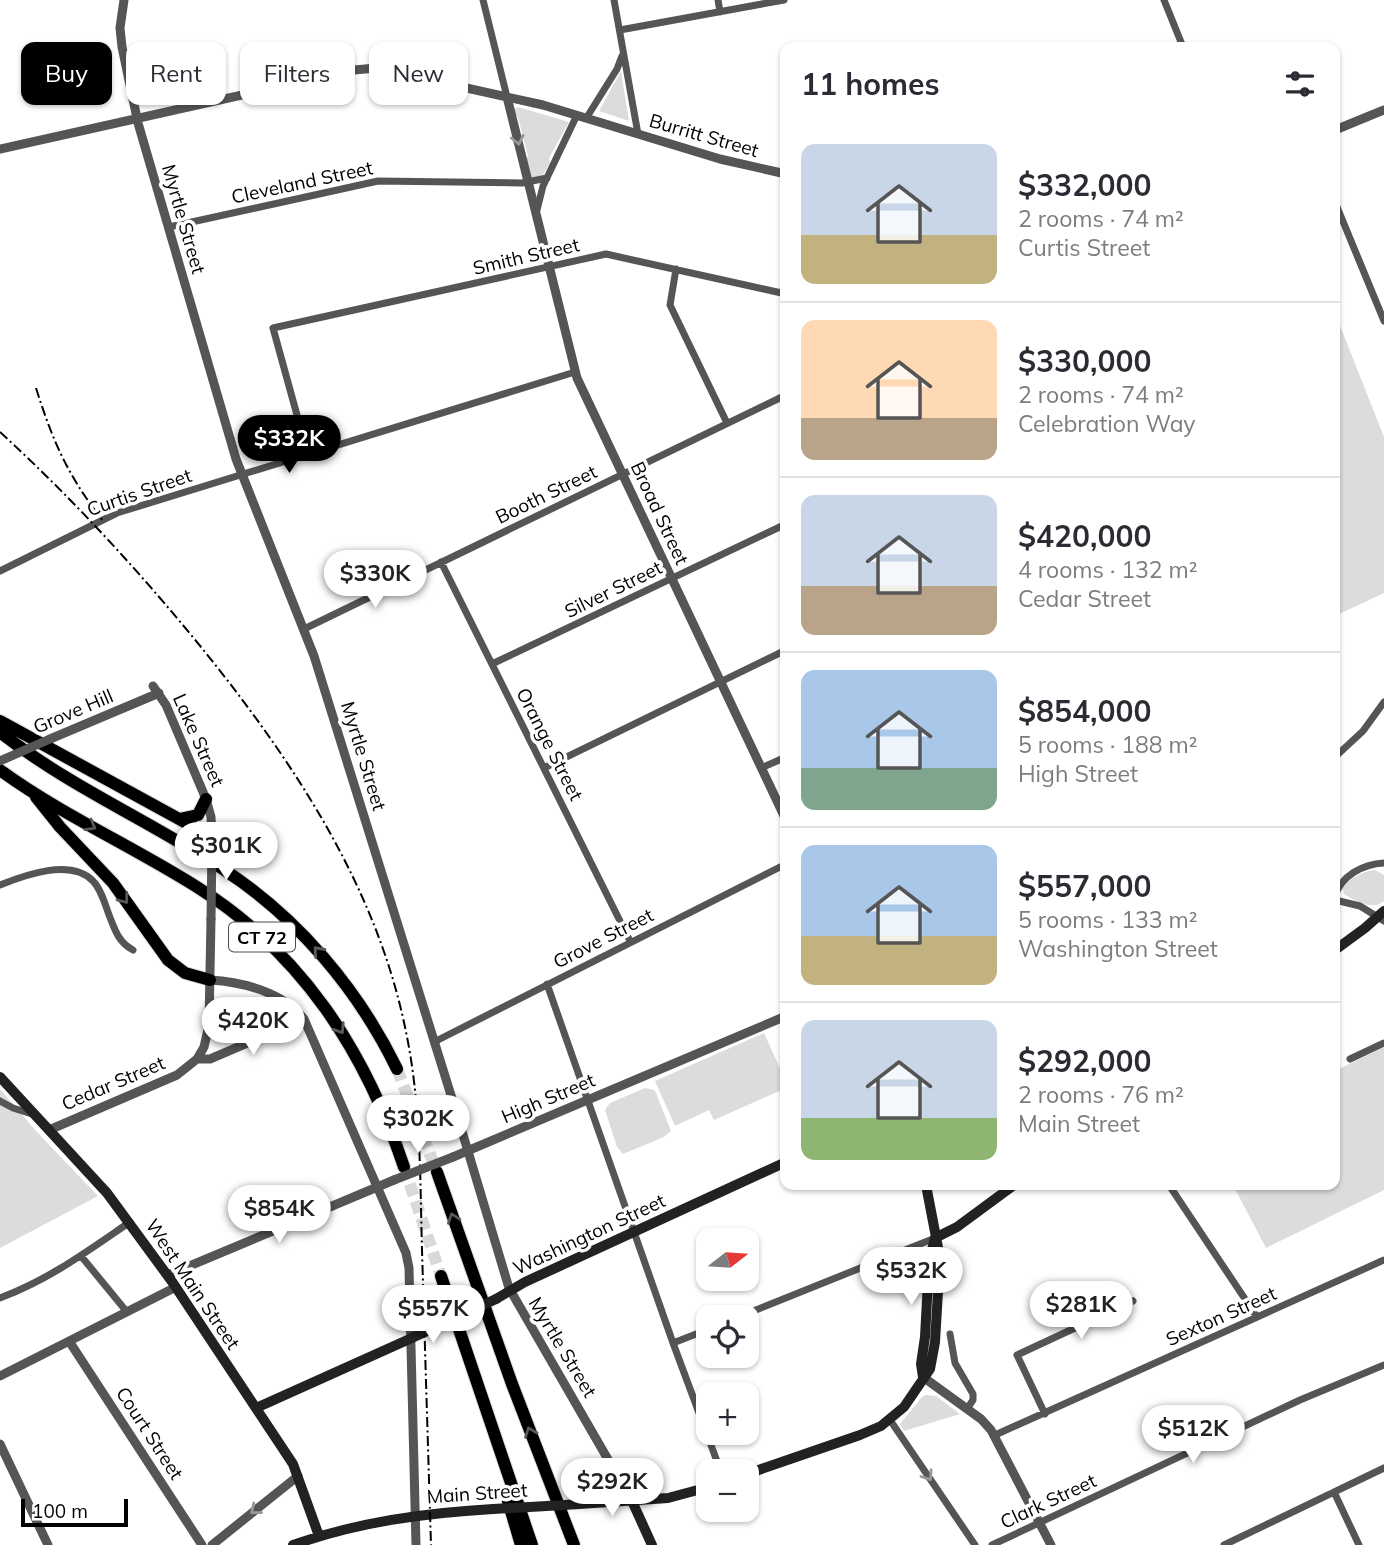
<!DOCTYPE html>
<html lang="en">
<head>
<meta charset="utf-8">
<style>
	:root { --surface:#fff; --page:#f2f2f3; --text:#2b2b33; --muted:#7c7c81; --line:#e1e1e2; --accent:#000 }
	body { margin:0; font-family:Mulish,sans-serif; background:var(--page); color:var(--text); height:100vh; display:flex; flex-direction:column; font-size:26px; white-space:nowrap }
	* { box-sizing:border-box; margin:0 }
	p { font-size:23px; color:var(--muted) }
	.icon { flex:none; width:38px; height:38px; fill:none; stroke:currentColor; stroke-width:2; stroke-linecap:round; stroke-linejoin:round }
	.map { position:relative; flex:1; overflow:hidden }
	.drawer { position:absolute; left:780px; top:42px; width:560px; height:1148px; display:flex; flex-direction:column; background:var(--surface); border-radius:14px; box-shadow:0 2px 5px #0004 }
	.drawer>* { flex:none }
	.top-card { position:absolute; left:21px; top:42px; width:654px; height:63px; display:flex; gap:14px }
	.needle { width:46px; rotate:73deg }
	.controls { position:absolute; left:696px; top:1228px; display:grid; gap:14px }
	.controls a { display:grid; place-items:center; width:63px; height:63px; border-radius:14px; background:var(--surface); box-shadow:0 2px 5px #0004; font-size:35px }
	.scale { position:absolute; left:21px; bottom:18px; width:107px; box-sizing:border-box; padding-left:7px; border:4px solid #000; border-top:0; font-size:19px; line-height:24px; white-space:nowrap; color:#000; -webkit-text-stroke:5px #fff; paint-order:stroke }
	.price { position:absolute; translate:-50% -60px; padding:0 16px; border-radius:24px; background:#fff; color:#222; font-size:23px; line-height:46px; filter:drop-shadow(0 2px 4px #0008) }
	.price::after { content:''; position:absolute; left:50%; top:42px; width:21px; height:16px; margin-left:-10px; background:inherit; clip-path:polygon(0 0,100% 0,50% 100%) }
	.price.active { background:var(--accent); color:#fff }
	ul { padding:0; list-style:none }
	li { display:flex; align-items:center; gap:21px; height:175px; padding:0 21px }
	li+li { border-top:2px solid var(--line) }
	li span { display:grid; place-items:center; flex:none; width:196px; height:140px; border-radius:14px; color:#555 }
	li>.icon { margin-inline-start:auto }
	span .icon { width:84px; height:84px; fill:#fffc; stroke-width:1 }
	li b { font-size:30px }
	h2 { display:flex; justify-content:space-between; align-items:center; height:84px; padding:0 21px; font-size:30px }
	.tag { padding:0 24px; border-radius:14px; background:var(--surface); box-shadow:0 2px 5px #0004; font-size:24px; line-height:63px }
	.tag.active { background:var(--accent); color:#fff }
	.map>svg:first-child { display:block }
	.green { fill:#dcdcdc }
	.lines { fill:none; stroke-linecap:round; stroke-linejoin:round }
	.motorway-tunnel { stroke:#d9d9d9; stroke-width:12; stroke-dasharray:12 6; stroke-linecap:butt }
	.motorway-casing { stroke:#dbdbdb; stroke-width:14 }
	.minor { stroke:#555; stroke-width:7 }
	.tertiary { stroke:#555; stroke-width:9 }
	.secondary { stroke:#222; stroke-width:10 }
	.motorway { stroke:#000; stroke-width:12 }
	.rail { stroke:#000; stroke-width:2; stroke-dasharray:10 3.5 2 3.5; stroke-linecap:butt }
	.tertiary-bridge { stroke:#555; stroke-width:9 }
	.secondary-bridge { stroke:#222; stroke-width:10 }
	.oneway { stroke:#999 }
	.oneway2 { stroke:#595959 }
	.labels { text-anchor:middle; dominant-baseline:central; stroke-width:7; stroke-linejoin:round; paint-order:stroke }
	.shield { fill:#fff; stroke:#4c4c4c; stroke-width:2 }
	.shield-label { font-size:18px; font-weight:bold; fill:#000 }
	.street-label { font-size:19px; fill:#000; stroke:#fff }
</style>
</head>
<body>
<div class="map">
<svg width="1384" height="1545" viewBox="0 0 1384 1545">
	<rect width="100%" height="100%" fill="#fff"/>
	<!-- green -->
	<path class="green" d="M 621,71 L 629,121 L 599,111 Z
		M 518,107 L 569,122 L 549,158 L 550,162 L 543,175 L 533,178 L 530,177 L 525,160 L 528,156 L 518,117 L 514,114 L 514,109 Z
		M 1335,313 L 1384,437 L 1384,593 L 1335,616 Z
		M 1375,870 L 1384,875 L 1384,901 C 1373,911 1355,901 1344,894 L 1343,889 C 1347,879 1364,871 1375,870 Z
		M 764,1033 L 786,1082 L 786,1088 L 714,1120 L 709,1110 L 675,1126 L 655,1081 Z
		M 1384,1047 L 1384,1190 L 1266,1248 L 1233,1185 L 1335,1185 L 1335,1071 Z
		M 645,1088 L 654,1090 L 656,1093 L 671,1131 L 664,1137 L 623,1154 L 617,1147 L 605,1110 L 610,1103 Z
		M 0,1089 L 36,1131 L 98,1196 L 0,1248 Z
		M 926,1395 L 936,1396 L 960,1414 L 904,1431 L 900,1424 L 922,1397 Z"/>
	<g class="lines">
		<!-- motorway-tunnel -->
		<path class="motorway-tunnel" d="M 397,1069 L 437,1172
			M 404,1167 L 441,1276"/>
		<!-- motorway casing -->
		<g class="motorway-casing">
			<path id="motorway" d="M 0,721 L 212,837
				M 0,732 C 68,786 150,821 223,869 C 298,918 358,989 397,1069
				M 0,770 C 62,815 132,846 197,887 C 302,953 365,1051 404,1167
				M 36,797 L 60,827 L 113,883 L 168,960 L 185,973 L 210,980
				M 179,819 L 198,815 L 206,799
				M 437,1172 L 512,1384 L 574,1545
				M 441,1276 L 532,1545
				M 508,1501 L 521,1545"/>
		</g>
		<!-- minor -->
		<path class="minor" d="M 483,0 L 507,97
			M 614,0 L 638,134
			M 718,0 L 720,12
			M 1164,0 L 1183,47
			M 620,30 L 784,0
			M 587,117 L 617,69 L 622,56
			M 1335,202 L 1384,321
			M 537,210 L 543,186 L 577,115
			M 169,227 L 378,181 L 522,183 L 547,178
			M 676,269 L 670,305 L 727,423
			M 308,455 L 273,328 L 606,254 L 786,294
			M 441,562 L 630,941
			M 0,571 L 117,513 L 575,372
			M 304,629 L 786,395
			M 492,664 L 786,524
			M 1335,757 L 1363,731 L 1384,702
			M 544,768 L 786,650
			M 761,768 L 786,757
			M 0,885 C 25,875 71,858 93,881 C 102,890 106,908 111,920 C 116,933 120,943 133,950
			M 1335,897 C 1340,876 1363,864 1384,863
			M 1335,900 L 1360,906 L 1384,921
			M 547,984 L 673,1343 L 721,1472
			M 434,1042 L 786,864
			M 1350,1059 L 1384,1043
			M 0,1101 L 13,1108 L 35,1115
			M 1169,1185 L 1257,1317
			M 81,1256 L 127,1312
			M 0,1298 C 50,1279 86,1252 130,1222
			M 736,1318 L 935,1238
			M 950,1334 L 955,1363 L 973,1394 L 973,1400 L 967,1409
			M 673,1343 L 709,1329
			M 1045,1414 L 1017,1355 L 1133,1301
			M 890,1420 L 975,1545
			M 995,1435 L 1384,1260
			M 1334,1492 L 1359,1545
			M 992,1545 L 1300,1400 L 1384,1365
			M 1224,1545 L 1384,1468"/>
		<!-- tertiary -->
		<path class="tertiary" d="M 124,0 L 120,28 L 122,47 L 138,123 L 236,459 L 314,656 L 455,1108 L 509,1288 L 632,1501
			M 507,97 L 577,378 L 786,820
			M 1335,130 L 1384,110
			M 0,149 L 354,70 L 376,68 L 543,105 L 720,159 L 786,174
			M 153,686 L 166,705 L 206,799 L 211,817 L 212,839
			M 50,739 L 159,693
			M 210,980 C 243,982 283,992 304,1019 L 406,1253 L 409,1268 L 416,1545
			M 197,1059 L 210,1059 L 304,1019
			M 49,1130 L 177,1075 L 197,1059 L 204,1047 L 209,1025 L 211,919
			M 453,1157 L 786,1016
			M 168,1275 L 394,1180
			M 69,1341 L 202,1545
			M 0,1376 L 176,1287
			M 923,1377 L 981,1419 L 991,1430 L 1051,1545
			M 0,1444 L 48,1545
			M 212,1545 L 298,1476"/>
		<!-- secondary -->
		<path class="secondary" d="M 1335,950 L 1365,928 L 1384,911
			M 0,1077 L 107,1193 L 173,1283 L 293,1464 L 319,1536
			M 935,1238 L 957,1227 L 1014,1185
			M 496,1299 L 525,1282 L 786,1162
			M 923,1377 L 921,1364 L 925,1337 L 929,1262 L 935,1238
			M 256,1408 L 443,1324
			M 747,1474 L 860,1435 L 881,1426 L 904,1407 L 930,1369 L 935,1342 L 940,1258 L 926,1185
			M 632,1501 L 652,1545
			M 564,1505 L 668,1498 L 709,1487
			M 293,1545 C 358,1522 424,1513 493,1509"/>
		<!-- motorway -->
		<use href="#motorway" class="motorway"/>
		<!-- rail -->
		<path class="rail" d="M 36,388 C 53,442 68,476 103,521
			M 0,432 C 72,498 139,571 201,647 C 294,762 379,890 407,1037 C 421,1107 420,1179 422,1250 C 425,1348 428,1447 431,1545"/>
		<!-- tertiary-bridge -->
		<path class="tertiary-bridge" d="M 0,761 L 50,739
			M 211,919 L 212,844
			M 394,1180 L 453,1157"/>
		<!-- secondary-bridge -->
		<path class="secondary-bridge" d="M 443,1324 L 496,1299
			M 493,1509 L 564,1505"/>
	</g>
	<!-- one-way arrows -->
	<defs><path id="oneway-chevron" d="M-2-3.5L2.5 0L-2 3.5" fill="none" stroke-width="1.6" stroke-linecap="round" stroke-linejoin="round" transform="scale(1.75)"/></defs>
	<g class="oneway">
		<use href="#oneway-chevron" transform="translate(518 140) rotate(77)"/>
		<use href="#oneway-chevron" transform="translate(928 1476) rotate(56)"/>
		<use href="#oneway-chevron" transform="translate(255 1510) rotate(141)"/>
	</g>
	<g class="oneway2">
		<use href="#oneway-chevron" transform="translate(91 826) rotate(30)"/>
		<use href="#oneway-chevron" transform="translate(124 899) rotate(53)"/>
		<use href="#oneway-chevron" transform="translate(318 951) rotate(-132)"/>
		<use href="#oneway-chevron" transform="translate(340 1029) rotate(57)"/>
		<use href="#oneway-chevron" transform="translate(453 1218) rotate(-109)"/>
		<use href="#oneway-chevron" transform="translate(530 1432) rotate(-111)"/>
	</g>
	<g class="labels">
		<!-- shield labels -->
		<rect class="shield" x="229" y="922.5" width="66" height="29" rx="5"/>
		<g class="shield-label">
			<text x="262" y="937">CT 72</text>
		</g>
		<!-- street labels -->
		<g class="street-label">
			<text transform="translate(704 135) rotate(16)">Burritt Street</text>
			<text transform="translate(302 182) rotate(-12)">Cleveland Street</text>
			<text transform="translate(184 219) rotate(74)">Myrtle Street</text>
			<text transform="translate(526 256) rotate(-13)">Smith Street</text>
			<text transform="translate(139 492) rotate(-19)">Curtis Street</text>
			<text transform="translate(546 494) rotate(-26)">Booth Street</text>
			<text transform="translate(660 513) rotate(65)">Broad Street</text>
			<text transform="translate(613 589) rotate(-26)">Silver Street</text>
			<text transform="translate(73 711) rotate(-23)">Grove Hill</text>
			<text transform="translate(199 740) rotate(66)">Lake Street</text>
			<text transform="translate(550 744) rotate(63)">Orange Street</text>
			<text transform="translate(364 756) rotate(73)">Myrtle Street</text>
			<text transform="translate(603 938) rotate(-27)">Grove Street</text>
			<text transform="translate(113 1083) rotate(-23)">Cedar Street</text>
			<text transform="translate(548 1098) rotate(-23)">High Street</text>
			<text transform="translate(589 1234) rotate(-25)">Washington Street</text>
			<text transform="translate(193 1284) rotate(56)">West Main Street</text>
			<text transform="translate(1221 1316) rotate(-24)">Sexton Street</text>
			<text transform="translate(563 1347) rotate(59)">Myrtle Street</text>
			<text transform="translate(150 1433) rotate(57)">Court Street</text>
			<text transform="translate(477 1493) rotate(-4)">Main Street</text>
			<text transform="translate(1048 1501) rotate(-25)">Clark Street</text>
		</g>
	</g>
</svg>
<div class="controls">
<a><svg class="needle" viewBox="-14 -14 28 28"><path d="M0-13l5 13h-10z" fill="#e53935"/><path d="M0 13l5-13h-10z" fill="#7c7c81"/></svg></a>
<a><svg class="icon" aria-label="locate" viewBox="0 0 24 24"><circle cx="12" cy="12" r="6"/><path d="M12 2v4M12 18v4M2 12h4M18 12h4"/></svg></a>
<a>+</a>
<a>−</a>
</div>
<div class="scale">100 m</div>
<b class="price active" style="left:289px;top:475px">$332K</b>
<b class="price" style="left:375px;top:610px">$330K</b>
<b class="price" style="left:226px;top:882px">$301K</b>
<b class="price" style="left:253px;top:1057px">$420K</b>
<b class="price" style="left:418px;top:1155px">$302K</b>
<b class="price" style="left:279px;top:1245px">$854K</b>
<b class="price" style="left:911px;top:1307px">$532K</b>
<b class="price" style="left:1081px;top:1341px">$281K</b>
<b class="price" style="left:433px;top:1345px">$557K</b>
<b class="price" style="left:1193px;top:1465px">$512K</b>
<b class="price" style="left:612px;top:1518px">$292K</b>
<div class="top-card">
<a class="tag active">Buy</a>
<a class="tag">Rent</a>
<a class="tag">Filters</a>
<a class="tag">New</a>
</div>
<section class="drawer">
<h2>11 homes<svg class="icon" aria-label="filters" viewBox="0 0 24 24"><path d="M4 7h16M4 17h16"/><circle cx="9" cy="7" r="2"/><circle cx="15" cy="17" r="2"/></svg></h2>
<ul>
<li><span style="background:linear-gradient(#c9d6e8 65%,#c2b280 0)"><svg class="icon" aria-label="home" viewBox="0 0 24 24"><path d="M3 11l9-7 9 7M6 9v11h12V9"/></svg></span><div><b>$332,000</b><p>2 rooms · 74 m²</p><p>Curtis Street</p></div></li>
<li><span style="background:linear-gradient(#ffd9b3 70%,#b9a48a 0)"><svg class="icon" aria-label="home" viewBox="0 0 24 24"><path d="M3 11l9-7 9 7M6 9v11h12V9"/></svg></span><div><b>$330,000</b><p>2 rooms · 74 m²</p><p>Celebration Way</p></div></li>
<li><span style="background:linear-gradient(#c9d6e8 65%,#b9a48a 0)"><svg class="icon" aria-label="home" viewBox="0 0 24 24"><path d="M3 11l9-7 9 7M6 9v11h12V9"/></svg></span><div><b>$420,000</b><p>4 rooms · 132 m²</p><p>Cedar Street</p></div></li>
<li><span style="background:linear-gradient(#a9c7e8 70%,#7fa58c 0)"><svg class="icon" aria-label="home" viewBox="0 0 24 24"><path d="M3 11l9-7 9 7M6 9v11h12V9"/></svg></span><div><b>$854,000</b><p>5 rooms · 188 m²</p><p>High Street</p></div></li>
<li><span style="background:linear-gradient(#a9c7e8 65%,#c2b280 0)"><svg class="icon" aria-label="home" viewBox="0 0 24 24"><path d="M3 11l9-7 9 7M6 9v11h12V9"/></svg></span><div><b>$557,000</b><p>5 rooms · 133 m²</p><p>Washington Street</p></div></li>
<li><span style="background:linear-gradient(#c9d6e8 70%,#8fb573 0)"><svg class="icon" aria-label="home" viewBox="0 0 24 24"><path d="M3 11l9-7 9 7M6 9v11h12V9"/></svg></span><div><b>$292,000</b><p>2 rooms · 76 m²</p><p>Main Street</p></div></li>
</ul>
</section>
</div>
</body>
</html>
